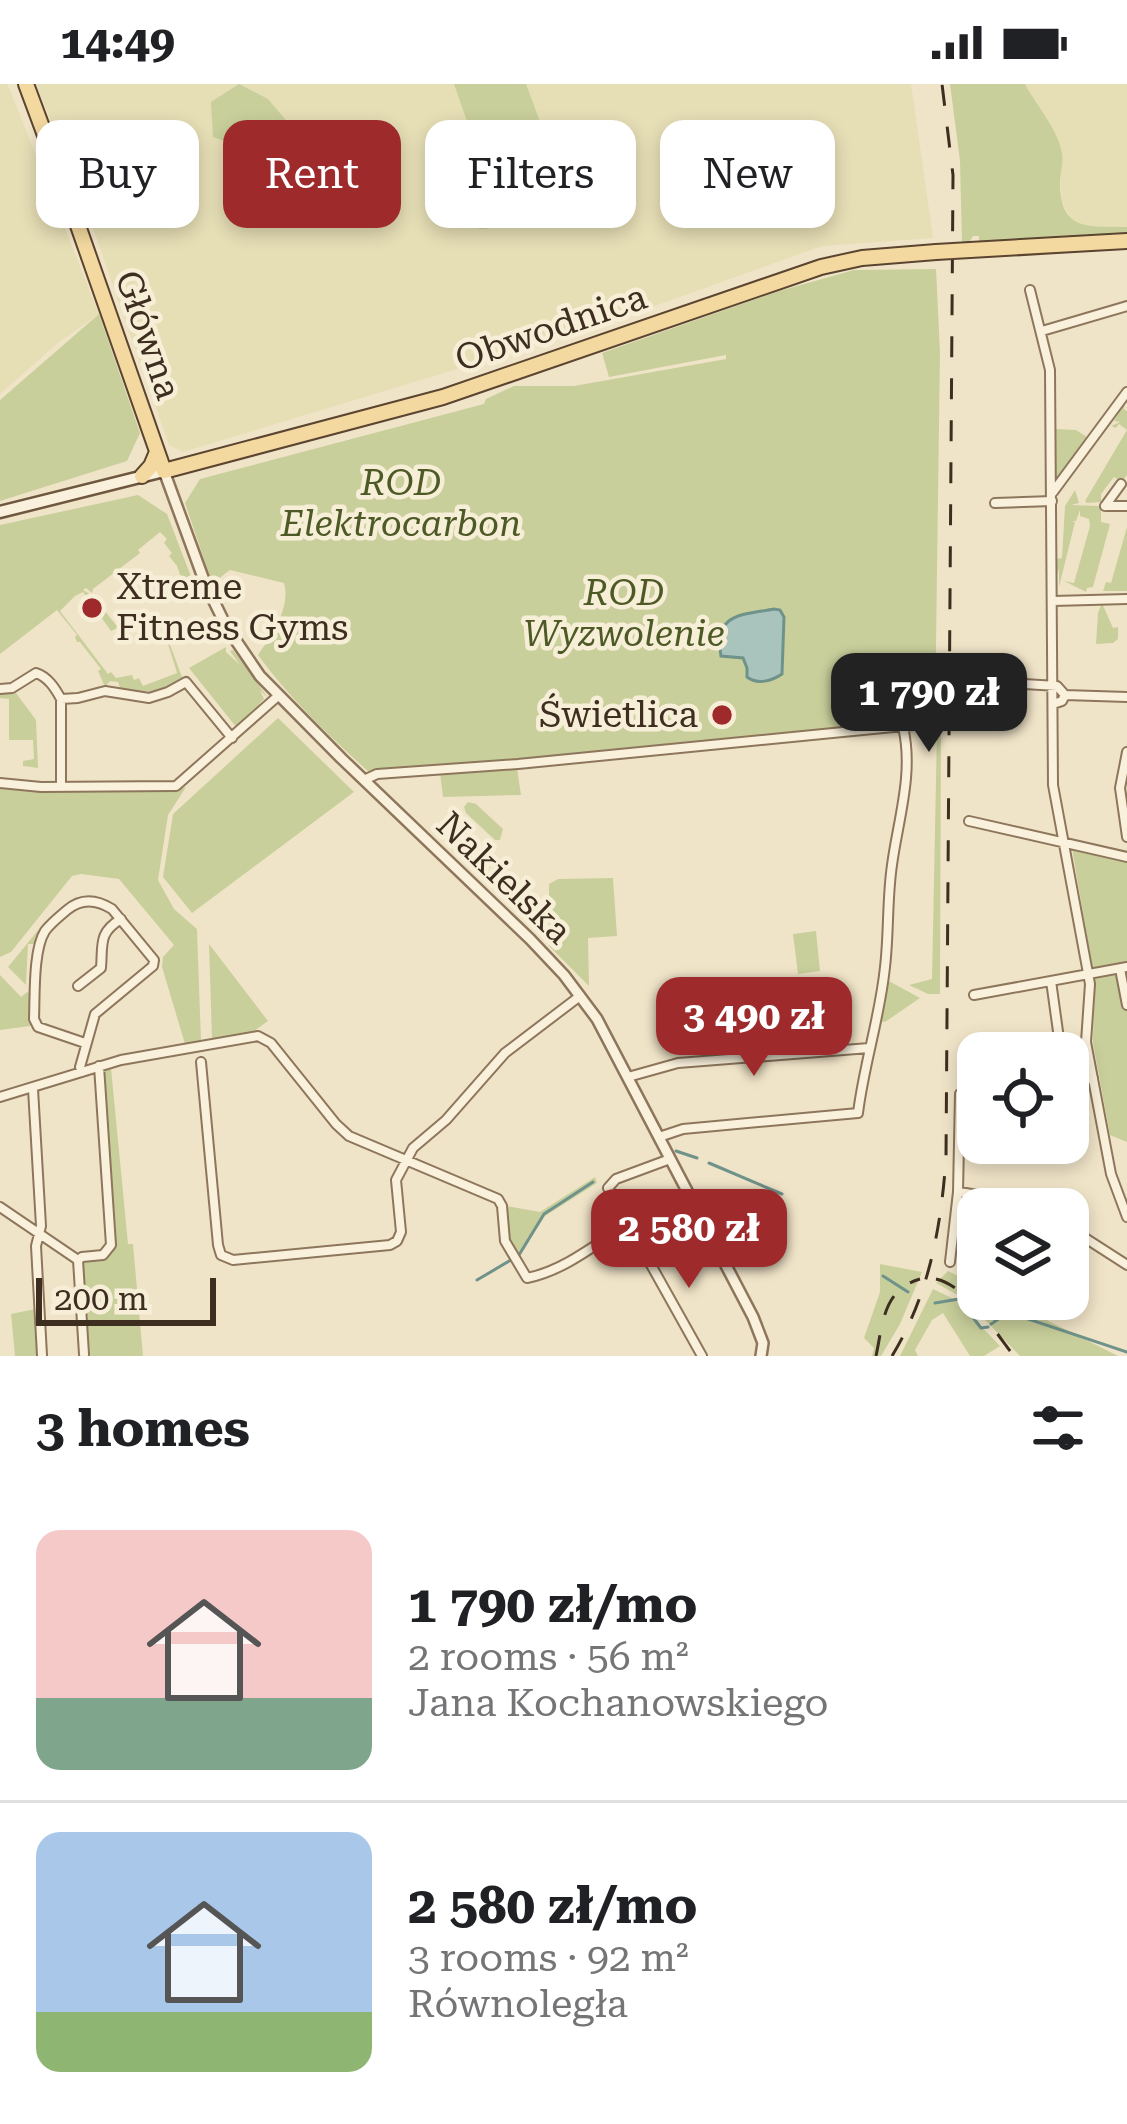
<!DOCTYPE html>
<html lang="en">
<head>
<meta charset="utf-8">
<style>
	:root { --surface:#fff; --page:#f6f6f6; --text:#202124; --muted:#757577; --line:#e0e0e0; --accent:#9e2a2b }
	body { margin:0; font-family:"Roboto Serif",serif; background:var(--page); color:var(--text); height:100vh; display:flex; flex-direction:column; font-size:45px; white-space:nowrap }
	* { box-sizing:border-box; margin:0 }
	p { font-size:39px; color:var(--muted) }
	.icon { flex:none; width:66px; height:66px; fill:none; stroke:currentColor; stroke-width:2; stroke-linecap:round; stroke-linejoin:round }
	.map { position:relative; height:1272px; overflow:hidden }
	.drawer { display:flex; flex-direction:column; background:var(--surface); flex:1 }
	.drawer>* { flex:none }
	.guide { position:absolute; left:36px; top:36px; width:1056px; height:108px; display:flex; gap:24px }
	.controls { position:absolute; left:957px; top:948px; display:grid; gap:24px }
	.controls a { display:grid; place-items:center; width:132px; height:132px; border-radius:24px; background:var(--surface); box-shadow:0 6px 18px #0003; font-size:60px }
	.scale { position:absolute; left:36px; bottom:30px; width:180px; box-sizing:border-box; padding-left:12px; border:6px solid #3d2e20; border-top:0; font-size:33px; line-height:42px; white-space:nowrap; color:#3d2e20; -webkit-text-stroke:9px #f7eed8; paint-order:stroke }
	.price { position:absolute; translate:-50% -102px; padding:0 27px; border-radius:24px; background:var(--accent); color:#fff; font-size:39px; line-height:78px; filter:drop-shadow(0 3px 6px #0008) }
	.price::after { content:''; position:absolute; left:50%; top:72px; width:36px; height:27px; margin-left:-18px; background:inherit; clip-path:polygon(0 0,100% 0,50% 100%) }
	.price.current { background:#222; color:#fff }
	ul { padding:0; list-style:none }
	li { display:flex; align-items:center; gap:36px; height:300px; padding:0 36px }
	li+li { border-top:3px solid var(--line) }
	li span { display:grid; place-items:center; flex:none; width:336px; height:240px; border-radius:24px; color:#555 }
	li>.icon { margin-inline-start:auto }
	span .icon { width:144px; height:144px; fill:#fffc; stroke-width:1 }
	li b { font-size:51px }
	h2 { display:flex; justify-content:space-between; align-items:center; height:144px; padding:0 36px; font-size:51px }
	.pill { padding:0 42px; border-radius:24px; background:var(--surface); box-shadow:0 6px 18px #0003; font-size:42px; line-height:108px }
	.pill.current { background:var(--accent); color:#fff }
	.status { display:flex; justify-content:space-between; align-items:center; height:84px; padding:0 60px; background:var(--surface); direction:ltr }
	.status svg { height:33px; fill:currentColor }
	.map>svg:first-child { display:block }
	.farmland { fill:#e6deb5 }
	.green { fill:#c9cf9b }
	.water { fill:#a9c4bc; stroke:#6f938a; stroke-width:3 }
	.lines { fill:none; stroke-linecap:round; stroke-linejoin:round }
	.stream { stroke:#6f938a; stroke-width:3 }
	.minor-casing { stroke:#8d765c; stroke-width:12 }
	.tertiary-casing { stroke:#8d765c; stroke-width:14 }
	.secondary-casing { stroke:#6f573f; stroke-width:15 }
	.primary-casing { stroke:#5b4430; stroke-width:18 }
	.minor { stroke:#faf1dc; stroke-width:8 }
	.tertiary { stroke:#faf1dc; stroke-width:9 }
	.secondary { stroke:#faf1dc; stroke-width:10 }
	.primary { stroke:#f3d9a0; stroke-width:14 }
	.rail { stroke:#3d2e20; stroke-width:3; stroke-dasharray:21 21; stroke-linecap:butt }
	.primary-bridge-casing { stroke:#5b4430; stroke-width:18; stroke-linecap:butt }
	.primary-bridge { stroke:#f3d9a0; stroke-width:14 }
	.poi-dot { fill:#9e2a2b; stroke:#f7eed8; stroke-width:4.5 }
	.labels { text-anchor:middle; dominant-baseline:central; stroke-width:9; stroke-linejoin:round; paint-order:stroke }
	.street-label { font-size:36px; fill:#3d2e20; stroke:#f7eed8 }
	.park-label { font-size:36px; font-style:italic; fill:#4d5a26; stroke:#f7eed8 }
	.poi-label { font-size:36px; fill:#3d2e20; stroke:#f7eed8; text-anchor:start }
</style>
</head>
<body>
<div class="status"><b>14:49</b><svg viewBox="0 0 49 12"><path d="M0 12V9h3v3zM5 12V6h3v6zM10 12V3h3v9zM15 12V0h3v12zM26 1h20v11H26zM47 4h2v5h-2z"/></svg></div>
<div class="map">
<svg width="1127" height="1272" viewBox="0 0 1127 1272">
	<rect width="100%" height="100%" fill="#f0e4c8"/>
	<!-- farmland -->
	<path class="farmland" d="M 0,0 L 7,0 L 10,6 L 99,230 L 58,259 L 0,310 Z
		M 36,0 L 911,0 L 933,154 L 822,162 L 599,242 L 183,368 L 169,361 L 87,127 Z
		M 1025,0 L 1127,0 L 1127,143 L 1082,142 L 1070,134 L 1062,118 L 1060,90 L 1063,73 L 1059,59 Z"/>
	<!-- green -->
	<path class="green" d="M 239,0 L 268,15 L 295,47 L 253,67 L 213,53 L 211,18 Z
		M 454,0 L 526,0 L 552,70 L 558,103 L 553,110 L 497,122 L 500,137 C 491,145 484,147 473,143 L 471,126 L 477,120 L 492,119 L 493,112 Z
		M 950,0 L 1025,0 C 1036,21 1058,45 1062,69 C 1064,78 1060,88 1060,98 C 1060,148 1088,142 1127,143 L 1127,154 L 979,159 L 979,152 L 973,152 L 969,159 L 962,159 L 960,77 Z
		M 936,185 L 940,268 L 935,636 L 370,689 C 329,652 291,616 258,571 C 272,551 291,523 284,499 L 230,486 L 213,499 L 210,493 L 185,419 L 200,395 L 484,320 L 486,315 L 514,302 L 574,302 L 726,275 L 726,271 L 609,293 L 602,269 L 779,207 L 854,186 Z
		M 99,230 L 140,349 L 127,377 L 0,417 L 0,316 Z
		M 1125,319 L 1124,325 L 1127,327 L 1127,391 L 1122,398 L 1114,393 L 1101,410 L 1101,418 L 1087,419 L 1085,417 L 1127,346 L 1119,340 L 1116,344 L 1111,342 L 1120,338 L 1114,337 Z
		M 1055,345 L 1076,346 L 1087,353 L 1056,399 Z
		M 1075,406 L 1079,419 L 1071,421 L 1101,422 L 1101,438 L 1110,440 L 1093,503 L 1087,504 L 1086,508 L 1064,497 L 1074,499 L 1090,442 L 1089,435 L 1080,432 L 1080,426 L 1076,437 L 1072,437 L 1075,438 L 1059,503 L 1059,484 L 1056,495 L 1056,475 L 1062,474 L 1065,422 Z
		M 138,411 L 167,430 L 192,495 L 185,500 L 186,504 L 168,514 L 165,506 L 169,508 L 182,496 L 177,482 L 169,472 L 172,469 L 164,459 L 167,455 L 160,448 L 138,466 L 140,469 L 93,505 L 92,509 L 86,504 L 83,506 L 93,512 L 116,541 L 156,527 L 151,534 L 140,539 L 138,535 L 111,547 L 83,508 L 75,512 L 60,527 L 108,590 L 111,588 L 116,594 L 132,591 L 134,596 L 139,594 L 143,602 L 177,589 L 160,534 L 182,593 C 157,610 148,609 120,604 L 118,598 L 110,597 L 105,603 L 98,587 L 101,585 L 80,558 L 77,558 L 75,553 L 77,551 L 57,526 L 0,570 L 0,441 Z
		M 1127,443 L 1127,507 L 1103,507 L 1106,498 L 1111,499 Z
		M 1102,519 L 1113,544 L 1118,543 L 1118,555 L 1113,559 L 1096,560 L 1098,529 Z
		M 226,563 L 226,568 L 240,581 L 230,567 L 233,566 L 266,611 L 267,613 L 260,606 L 264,615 L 259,620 L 261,622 L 237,644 L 189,584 Z
		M 0,609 L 16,609 L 36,636 L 38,684 L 23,682 L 23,677 L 34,675 L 33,656 L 9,656 L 9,615 L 0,614 Z
		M 278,634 L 354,708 L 192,829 L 163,793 L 173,730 Z
		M 937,646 L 941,646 L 940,910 L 928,910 L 909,901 L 932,895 Z
		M 517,684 L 521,711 L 443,713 L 440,689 Z
		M 186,703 L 168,731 L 158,796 L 174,825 L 197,845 L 201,957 L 185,960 L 162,883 L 163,873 L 174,861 L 119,795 L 81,790 L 72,792 L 11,868 L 0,873 L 0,704 L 51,708 L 174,708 Z
		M 468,718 L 476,720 L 503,745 L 500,756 L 495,756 L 466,729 L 464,723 Z
		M 1072,764 L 1127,778 L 1127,1058 L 1110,1051 L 1093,959 L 1094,894 Z
		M 613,794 L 617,852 L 588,854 L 589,902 L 549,862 L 549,800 L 558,795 Z
		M 39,845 L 35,860 L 28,860 L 26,901 L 8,883 Z
		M 816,847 L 820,887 L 798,890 L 793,850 Z
		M 209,860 L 268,937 L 251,949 L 212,955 Z
		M 0,891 L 21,913 L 27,908 L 32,911 L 30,942 L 0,946 Z
		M 887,896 L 920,914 L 885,938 L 880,937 Z
		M 111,984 L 128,1160 L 133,1160 L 143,1272 L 90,1272 L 81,1176 L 106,1173 L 116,1163 L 103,986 Z
		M 595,1093 L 597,1099 L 545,1132 L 517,1175 L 506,1154 L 506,1122 L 540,1128 Z
		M 880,1180 L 922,1188 L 900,1240 L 881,1272 L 872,1272 L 874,1264 L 864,1254 L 880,1208 Z
		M 948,1187 L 978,1202 L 978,1215 L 1005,1215 L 1118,1272 L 1020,1272 L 965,1215 L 936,1199 Z
		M 933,1205 L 956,1216 L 1000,1262 L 984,1272 L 970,1272 L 943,1229 L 932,1236 L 915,1266 L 918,1272 L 900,1272 Z
		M 40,1224 L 43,1272 L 15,1272 L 11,1230 Z"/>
	<!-- water -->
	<path class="water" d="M 774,525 L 780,526 L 784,533 L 782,590 C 772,597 757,601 747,593 L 747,584 L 743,574 L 721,572 C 713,529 742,531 774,525 Z"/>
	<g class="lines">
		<!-- stream -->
		<path class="stream" d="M 676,1067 L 697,1074
			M 709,1079 L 782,1110
			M 519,1171 L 544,1130 L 593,1098
			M 883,1192 L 908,1208
			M 477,1196 L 511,1176
			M 935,1219 L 959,1215 L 981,1244 L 988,1243
			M 994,1238 L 1006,1230 L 1016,1231 L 1127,1268
			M 991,1240 L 993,1239"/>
		<!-- minor casing -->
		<g class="minor-casing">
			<path id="minor" d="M 1030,206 L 1050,286 L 1053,701 L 1090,900 L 1086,958 L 1111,1090 L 1127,1133
				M 1042,247 L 1127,222
				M 1053,408 L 1127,308
				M 995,419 L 1052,417
				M 1105,422 L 1121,400
				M 1105,422 L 1127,422
				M 1053,517 L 1127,515
				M 993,598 L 1057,602 L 1065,611
				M 0,605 L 12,604 L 36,589 C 48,593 55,604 61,615 L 61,702
				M 61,615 L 78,614 L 105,607 L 149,614 L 168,608 L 186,598 L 232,654
				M 1053,620 L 1062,617 L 1065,611 L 1127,613
				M 1127,668 L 1120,704 L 1127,753
				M 364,696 L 377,690 L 518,680 L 934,639
				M 0,699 L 41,703 L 176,702 L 278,612
				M 969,737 L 1127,773
				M 1120,885 L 1127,921
				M 1051,897 L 1061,969
				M 78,902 L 101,884 C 103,860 98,849 121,835
				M 974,911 L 1127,883
				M 1060,964 L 1086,958
				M 201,978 L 218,1161 L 221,1171 L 233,1176 L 390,1161 L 397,1157 L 401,1148 L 396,1096 L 413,1064 L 446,1036 L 505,969 L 580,912
				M 82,988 L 80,983 L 95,930 L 153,882 L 154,876 L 112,825 C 96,815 81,814 67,826 C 60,832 51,839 45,847 C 33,866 35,912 34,935 L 38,943 L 85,959
				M 628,993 L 678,979 L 869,964
				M 1068,999 L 1093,994
				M 33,1005 L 41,1142 L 36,1162 L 42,1271
				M 0,1013 L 121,976 L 258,952 L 271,959 L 336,1040 L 349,1052 L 498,1115 L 502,1122 L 505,1157 L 527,1194 C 563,1187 595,1161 626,1141
				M 659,1053 L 683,1045 L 858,1029 C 864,980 880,933 885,883 C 889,849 887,815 892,781 C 898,736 914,689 903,643
				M 670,1075 L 616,1095 L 608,1104 L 702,1272
				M 959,1108 L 991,1113 L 1027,1125
				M 0,1123 L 78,1176
				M 1068,1143 L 1127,1181
				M 78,1176 L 82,1173 L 103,1171 L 111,1161 L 99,982
				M 78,1176 L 84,1270
				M 950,1178 L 958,1108 L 960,1010 L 978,1009"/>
		</g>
		<!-- tertiary casing -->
		<g class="tertiary-casing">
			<path id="tertiary" d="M 164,387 L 205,499 L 226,542 L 260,592 L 341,674 L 530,855 L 564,891 L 597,935 L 753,1233 L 763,1259 L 761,1272"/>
		</g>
		<!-- secondary casing -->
		<g class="secondary-casing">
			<path id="secondary" d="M 0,428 L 164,387"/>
		</g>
		<!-- primary casing -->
		<g class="primary-casing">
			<path id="primary" d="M 26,0 L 68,113 L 164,387 L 443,313 L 821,183 L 862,174 L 936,168
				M 970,166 L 1127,157
				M 142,392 L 151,382 L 157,368"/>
		</g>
		<!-- minor -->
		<use href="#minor" class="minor"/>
		<!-- tertiary -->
		<use href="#tertiary" class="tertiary"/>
		<!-- secondary -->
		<use href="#secondary" class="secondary"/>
		<!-- primary -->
		<use href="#primary" class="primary"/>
		<!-- rail -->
		<path class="rail" d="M 936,1195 C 967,1202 995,1248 1014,1272
			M 876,1272 C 883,1239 883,1206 920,1195
			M 892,1272 C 929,1211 941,1144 946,1074 L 953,91 L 942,0"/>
		<!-- primary-bridge casing -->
		<g class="primary-bridge-casing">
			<path id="primary-bridge" d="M 936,168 L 970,166"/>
		</g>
		<!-- primary-bridge -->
		<use href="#primary-bridge" class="primary-bridge"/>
	</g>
	<!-- markers -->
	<g class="poi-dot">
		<circle cx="92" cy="524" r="12"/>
		<circle cx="722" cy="631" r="12"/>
	</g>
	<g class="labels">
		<!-- street labels -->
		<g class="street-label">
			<text transform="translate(551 244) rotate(-19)">Obwodnica</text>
			<text transform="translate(148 251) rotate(71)">Główna</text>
			<text transform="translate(504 794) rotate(44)">Nakielska</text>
		</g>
		<!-- park labels -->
		<g class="park-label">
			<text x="401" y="399">ROD<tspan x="401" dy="41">Elektrocarbon</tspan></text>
			<text x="624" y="509">ROD<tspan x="624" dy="41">Wyzwolenie</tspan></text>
		</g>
		<!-- poi labels -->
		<g class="poi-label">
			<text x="116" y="503">Xtreme<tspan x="116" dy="41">Fitness Gyms</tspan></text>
			<text x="698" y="631" text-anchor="end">Świetlica</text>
		</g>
	</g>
</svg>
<div class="controls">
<a><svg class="icon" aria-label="locate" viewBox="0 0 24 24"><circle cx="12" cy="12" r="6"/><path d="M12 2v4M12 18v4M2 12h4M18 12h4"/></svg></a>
<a><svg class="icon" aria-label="layers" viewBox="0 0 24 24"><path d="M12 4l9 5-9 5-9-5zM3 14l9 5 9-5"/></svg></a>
</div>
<div class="scale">200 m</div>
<b class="price current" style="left:929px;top:671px">1 790 zł</b>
<b class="price" style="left:754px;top:995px">3 490 zł</b>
<b class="price" style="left:689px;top:1207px">2 580 zł</b>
<div class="guide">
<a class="pill">Buy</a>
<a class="pill current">Rent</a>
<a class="pill">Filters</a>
<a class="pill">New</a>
</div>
</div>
<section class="drawer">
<h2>3 homes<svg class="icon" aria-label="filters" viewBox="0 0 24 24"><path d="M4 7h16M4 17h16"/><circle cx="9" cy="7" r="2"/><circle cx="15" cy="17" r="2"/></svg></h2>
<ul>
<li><span style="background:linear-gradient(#f6c9c9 70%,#7fa58c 0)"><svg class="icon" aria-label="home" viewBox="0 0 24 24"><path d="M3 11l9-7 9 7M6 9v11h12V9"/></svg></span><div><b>1 790 zł/mo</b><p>2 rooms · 56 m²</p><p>Jana Kochanowskiego</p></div></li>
<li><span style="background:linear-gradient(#a9c7e8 75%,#8fb573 0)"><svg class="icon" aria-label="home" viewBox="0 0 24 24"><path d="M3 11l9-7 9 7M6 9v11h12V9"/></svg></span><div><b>2 580 zł/mo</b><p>3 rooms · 92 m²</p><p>Równoległa</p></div></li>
</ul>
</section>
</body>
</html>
